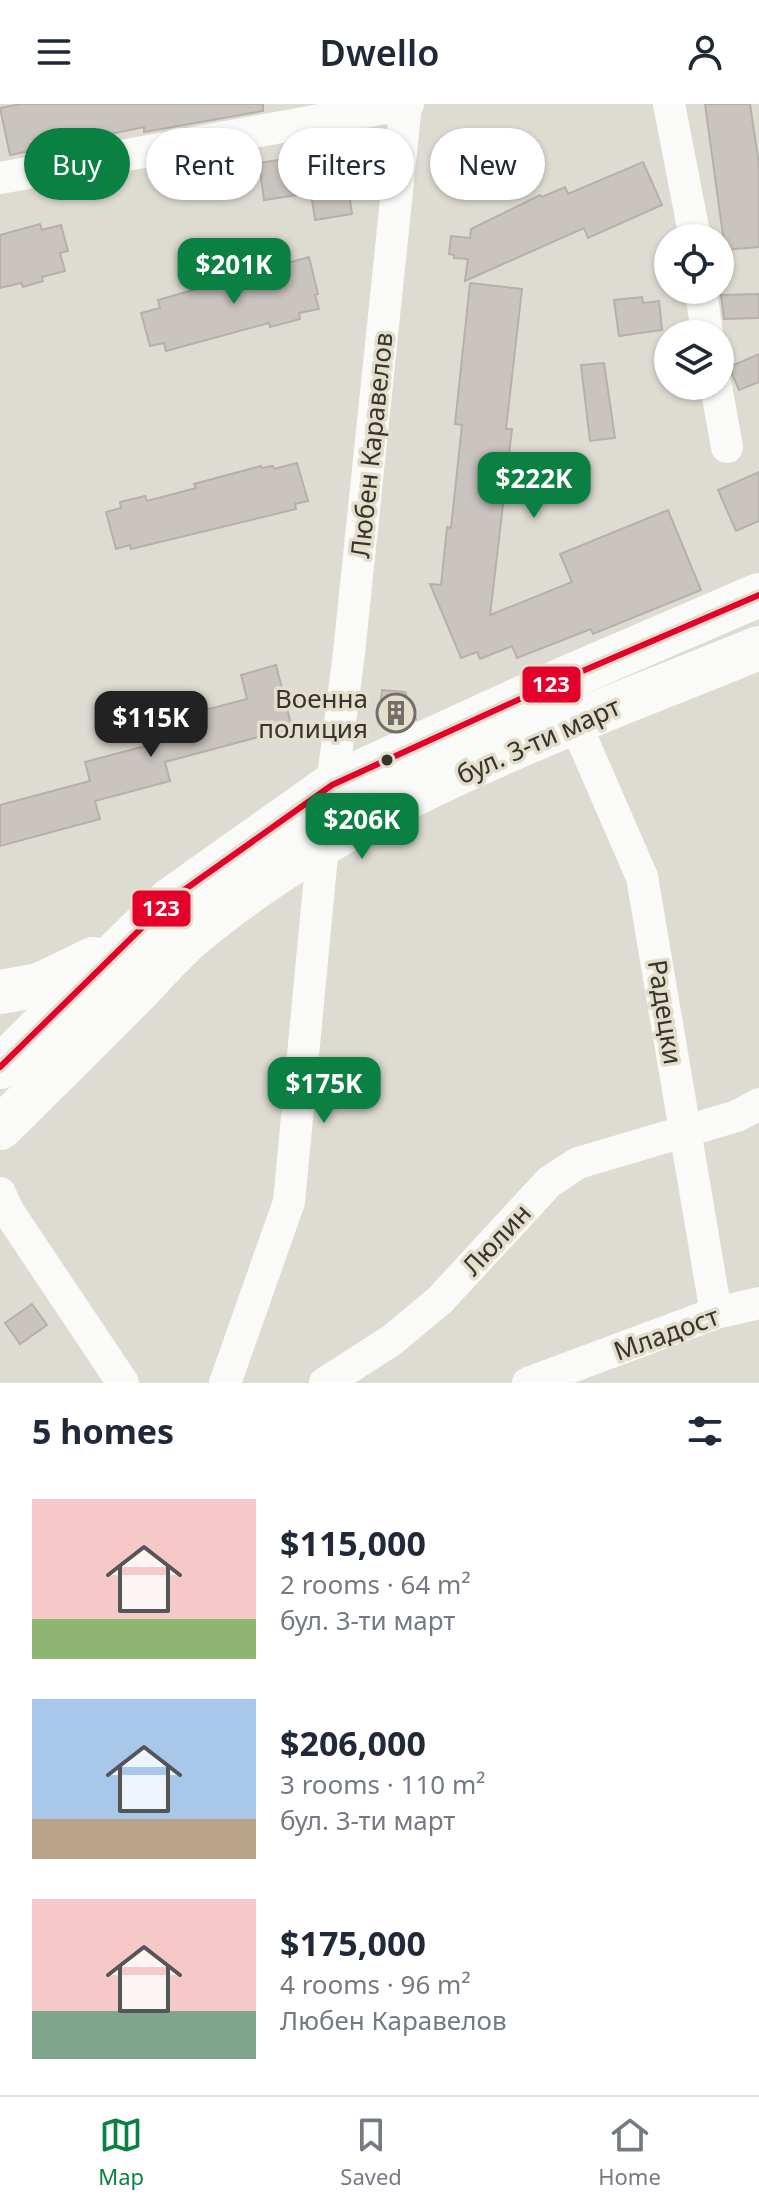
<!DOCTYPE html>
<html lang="en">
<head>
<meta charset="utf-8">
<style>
	:root { --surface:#fff; --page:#f2f2f3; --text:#1f2937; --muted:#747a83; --line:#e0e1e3; --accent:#0b8043 }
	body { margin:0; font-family:"Noto Sans",sans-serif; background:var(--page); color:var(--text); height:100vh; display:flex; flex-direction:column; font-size:30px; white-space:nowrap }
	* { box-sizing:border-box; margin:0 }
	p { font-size:26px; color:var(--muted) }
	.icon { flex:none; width:44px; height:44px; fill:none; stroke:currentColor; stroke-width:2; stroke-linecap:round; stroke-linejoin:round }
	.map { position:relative; height:1279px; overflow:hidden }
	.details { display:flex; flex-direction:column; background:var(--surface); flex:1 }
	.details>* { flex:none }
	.guide { position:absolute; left:24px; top:24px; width:712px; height:72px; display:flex; gap:16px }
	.buttons { position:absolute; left:654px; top:120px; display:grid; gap:16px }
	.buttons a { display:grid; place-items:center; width:80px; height:80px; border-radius:50%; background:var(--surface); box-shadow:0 2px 6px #0004; font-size:40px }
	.price { position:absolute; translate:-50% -68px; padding:0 18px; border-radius:16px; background:var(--accent); color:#fff; font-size:26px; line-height:52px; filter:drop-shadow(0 2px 4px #0008) }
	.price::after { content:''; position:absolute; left:50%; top:48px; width:24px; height:18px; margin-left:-12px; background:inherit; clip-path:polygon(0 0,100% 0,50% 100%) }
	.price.selected { background:#222; color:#fff }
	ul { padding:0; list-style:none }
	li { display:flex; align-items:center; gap:24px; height:200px; padding:0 32px }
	li span { display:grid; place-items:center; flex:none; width:224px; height:160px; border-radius:0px; color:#555 }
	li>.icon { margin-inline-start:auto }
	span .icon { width:96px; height:96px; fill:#fffc; stroke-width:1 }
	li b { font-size:34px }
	h2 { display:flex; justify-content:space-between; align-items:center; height:96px; padding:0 32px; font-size:34px }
	.pill { padding:0 28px; border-radius:36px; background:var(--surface); box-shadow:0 2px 6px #0004; font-size:28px; line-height:72px }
	.pill.selected { background:var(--accent); color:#fff }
	header { display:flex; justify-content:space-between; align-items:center; height:104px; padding:0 32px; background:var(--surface); font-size:36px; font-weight:600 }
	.menu { display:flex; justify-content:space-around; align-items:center; height:112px; border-top:2px solid var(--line); background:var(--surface); font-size:22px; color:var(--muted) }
	.menu a { display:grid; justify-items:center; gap:4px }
	.menu .selected { color:var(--accent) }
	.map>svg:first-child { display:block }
	.building { fill:#cac4c0; stroke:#b5b0ab; stroke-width:2 }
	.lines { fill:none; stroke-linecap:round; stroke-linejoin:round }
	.minor { stroke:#fafaf8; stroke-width:32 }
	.secondary { stroke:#fafaf8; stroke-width:44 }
	.bus-1-casing { stroke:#e4dfcc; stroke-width:12 }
	.bus-1 { stroke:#e4002b; stroke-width:6 }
	.bus-dot { fill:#36342d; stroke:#e4dfcc; stroke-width:3 }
	.labels { text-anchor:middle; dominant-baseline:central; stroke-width:7; stroke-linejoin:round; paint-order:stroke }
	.street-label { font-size:26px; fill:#36342d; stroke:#e4dfcc }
	.poi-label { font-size:26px; fill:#36342d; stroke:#e4dfcc; text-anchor:end }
	.line-badge { stroke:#e4dfcc; stroke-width:3 }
	.badge-label { font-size:22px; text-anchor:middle; font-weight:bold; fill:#fff }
</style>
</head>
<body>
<header><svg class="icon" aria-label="menu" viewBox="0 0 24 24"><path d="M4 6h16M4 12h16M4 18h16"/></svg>Dwello<svg class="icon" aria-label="person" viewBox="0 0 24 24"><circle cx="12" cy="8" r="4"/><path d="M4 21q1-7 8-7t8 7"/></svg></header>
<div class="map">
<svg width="759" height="1279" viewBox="0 0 759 1279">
	<rect width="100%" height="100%" fill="#dedcd2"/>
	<!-- building -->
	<path class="building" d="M 21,0 L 263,0 L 263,7 L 144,28 L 144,23 L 10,51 L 0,4 Z
		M 705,0 L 750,0 L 759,61 L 759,143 L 725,146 Z
		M 343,46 L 352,110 L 315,116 L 311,89 L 264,96 L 259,59 Z
		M 643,58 L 662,101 L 588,134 L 584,124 L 465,177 L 468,155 L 454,154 L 454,151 L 449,150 L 451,132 L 470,134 L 471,125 L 540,91 L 542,93 L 565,83 L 568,90 Z
		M 40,120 L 42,126 L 61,121 L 68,147 L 60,149 L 65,167 L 42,173 L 43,177 L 23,183 L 21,179 L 0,184 L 0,131 Z
		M 309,153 L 318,190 L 315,191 L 319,205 L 299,209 L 300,215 L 270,223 L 269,219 L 166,247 L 164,239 L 150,242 L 141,209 L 160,204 L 158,196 Z
		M 470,179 L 522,185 L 506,325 L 512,325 L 490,511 L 572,478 L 560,450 L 668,406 L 701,486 L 593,530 L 591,525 L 517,554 L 512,542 L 480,555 L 477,548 L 461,554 L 430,480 L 441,481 L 447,423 L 451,424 L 462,321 L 455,320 Z
		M 759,190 L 759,214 L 724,215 L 721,191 Z
		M 642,193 L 643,199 L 659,197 L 662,226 L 619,232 L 614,196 Z
		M 759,250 L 759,278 L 739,286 L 729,263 Z
		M 604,259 L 615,334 L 590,337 L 581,261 Z
		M 297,359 L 308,397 L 295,400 L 296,405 L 131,445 L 130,441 L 116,445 L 106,408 L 121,404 L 120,398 L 145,392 L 147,397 L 196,384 L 194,380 L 261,362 L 262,364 L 273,362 L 274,365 Z
		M 759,368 L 759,417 L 736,427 L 718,386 Z
		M 276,561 L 292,624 L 165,658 L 170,677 L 95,697 L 100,715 L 0,742 L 0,701 L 90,677 L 85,658 L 160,638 L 155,619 L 247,595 L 241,571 Z
		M 382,586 L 405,588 L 416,615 L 401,622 L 379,613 Z
		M 32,1200 L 47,1221 L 20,1240 L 5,1219 Z"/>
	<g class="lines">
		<!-- minor -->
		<path class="minor" d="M 669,0 L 695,134
			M 0,74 L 408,0
			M 701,186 L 707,230
			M 716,282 L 727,343
			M 575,619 L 642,773 L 716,1209
			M 332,681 L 349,549 L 406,0
			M 0,1089 L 8,1107 L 123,1279
			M 225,1279 L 289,1098 L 323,741
			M 325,1279 L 392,1236 L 440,1196 L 549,1078 L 578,1059 L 737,1012 L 759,1000
			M 528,1279 L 716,1209 L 759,1199"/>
		<!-- secondary -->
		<path class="secondary" d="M 0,888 L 39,881 L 93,855
			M 0,963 L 170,796 L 332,681 L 557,578 L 759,491
			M 0,1024 C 43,982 86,939 129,896 C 150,875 170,851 193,831 C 356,695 565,623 759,544"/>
		<!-- bus-1 casing -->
		<g class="bus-1-casing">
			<path id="bus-1" d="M 0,963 L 170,796 L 332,681 L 557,578 L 759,491"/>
		</g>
		<!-- bus-1 -->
		<use href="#bus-1" class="bus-1"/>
	</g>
	<!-- icons -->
	<defs>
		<g id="building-ring" transform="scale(2)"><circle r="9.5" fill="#e4dfcc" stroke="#716f67" stroke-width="1.5"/><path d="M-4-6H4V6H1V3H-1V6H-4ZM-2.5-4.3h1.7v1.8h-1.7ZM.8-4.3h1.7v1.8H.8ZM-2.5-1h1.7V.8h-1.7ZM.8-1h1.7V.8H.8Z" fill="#716f67"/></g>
	</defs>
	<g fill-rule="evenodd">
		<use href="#building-ring" x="396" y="609"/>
	</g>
	<!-- markers -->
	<circle class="bus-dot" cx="387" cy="656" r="7"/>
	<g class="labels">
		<!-- street labels -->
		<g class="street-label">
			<text transform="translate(371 341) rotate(-84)">Любен Каравелов</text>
			<text transform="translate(538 636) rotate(-24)">бул. 3-ти март</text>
			<text transform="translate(666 908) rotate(81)">Радецки</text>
			<text transform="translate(496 1135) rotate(-47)">Люлин</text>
			<text transform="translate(666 1229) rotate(-20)">Младост</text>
		</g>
		<!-- poi labels -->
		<g class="poi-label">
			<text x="368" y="594">Военна<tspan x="368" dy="30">полиция</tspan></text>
		</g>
	</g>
	<g class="line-badge">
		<rect x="521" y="561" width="61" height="39" rx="8" fill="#e4002b"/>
		<rect x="131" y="785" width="61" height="39" rx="8" fill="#e4002b"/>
	</g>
	<g class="badge-label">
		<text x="551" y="588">123</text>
		<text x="161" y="812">123</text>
	</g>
</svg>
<div class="buttons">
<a><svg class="icon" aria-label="locate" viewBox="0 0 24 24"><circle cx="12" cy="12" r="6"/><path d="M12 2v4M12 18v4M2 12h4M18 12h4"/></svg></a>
<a><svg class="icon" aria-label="layers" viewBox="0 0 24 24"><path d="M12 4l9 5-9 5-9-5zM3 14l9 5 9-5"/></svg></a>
</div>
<b class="price" style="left:234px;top:202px">$201K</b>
<b class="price" style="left:534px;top:416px">$222K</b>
<b class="price selected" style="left:151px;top:655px">$115K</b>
<b class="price" style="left:362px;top:757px">$206K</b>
<b class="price" style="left:324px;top:1021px">$175K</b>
<div class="guide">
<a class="pill selected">Buy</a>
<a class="pill">Rent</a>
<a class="pill">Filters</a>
<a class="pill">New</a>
</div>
</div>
<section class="details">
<h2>5 homes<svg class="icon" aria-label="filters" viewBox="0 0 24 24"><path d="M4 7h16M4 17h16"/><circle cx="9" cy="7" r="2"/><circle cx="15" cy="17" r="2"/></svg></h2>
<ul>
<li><span style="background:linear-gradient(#f6c9c9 75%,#8fb573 0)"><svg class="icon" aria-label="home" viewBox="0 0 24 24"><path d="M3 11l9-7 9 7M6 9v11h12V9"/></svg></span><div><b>$115,000</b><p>2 rooms · 64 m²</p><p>бул. 3-ти март</p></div></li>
<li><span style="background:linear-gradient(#a9c7e8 75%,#b9a48a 0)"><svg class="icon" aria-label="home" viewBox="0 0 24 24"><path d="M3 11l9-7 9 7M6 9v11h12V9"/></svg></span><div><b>$206,000</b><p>3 rooms · 110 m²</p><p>бул. 3-ти март</p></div></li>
<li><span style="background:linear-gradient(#f6c9c9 70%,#7fa58c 0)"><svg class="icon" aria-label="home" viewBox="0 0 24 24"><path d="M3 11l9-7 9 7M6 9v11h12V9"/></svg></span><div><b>$175,000</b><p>4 rooms · 96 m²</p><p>Любен Каравелов</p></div></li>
</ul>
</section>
<nav class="menu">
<a class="selected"><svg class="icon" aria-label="map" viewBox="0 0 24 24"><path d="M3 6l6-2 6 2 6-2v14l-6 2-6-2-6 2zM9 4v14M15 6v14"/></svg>Map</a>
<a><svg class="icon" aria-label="saved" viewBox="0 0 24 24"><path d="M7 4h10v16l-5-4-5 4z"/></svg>Saved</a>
<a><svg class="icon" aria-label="home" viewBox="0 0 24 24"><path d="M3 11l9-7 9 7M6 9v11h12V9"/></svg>Home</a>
</nav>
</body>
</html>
